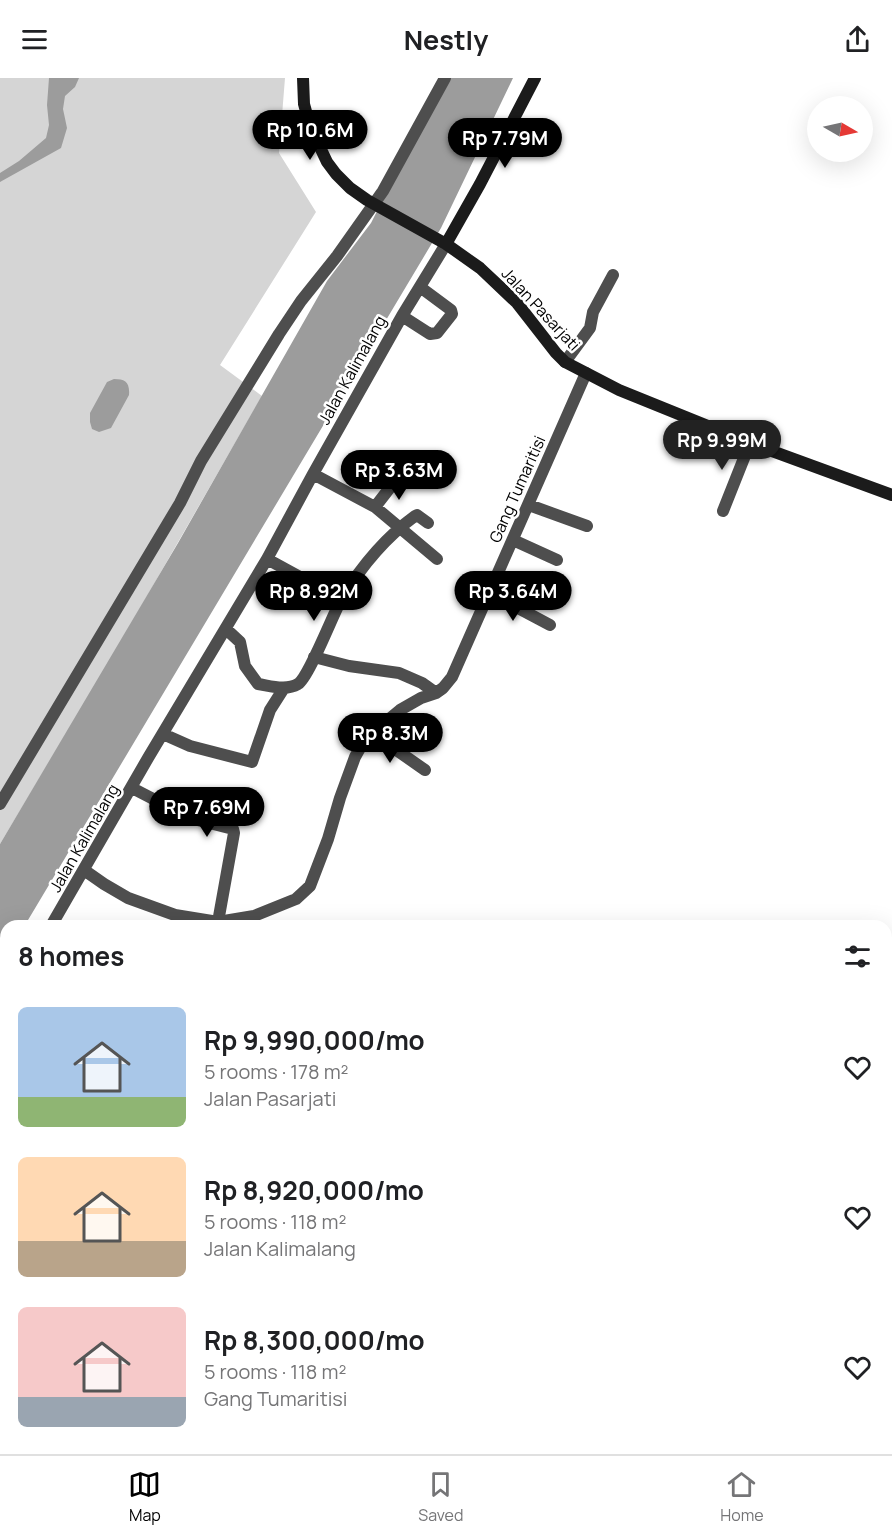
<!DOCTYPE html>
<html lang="en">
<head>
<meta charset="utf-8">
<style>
	:root { --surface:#fff; --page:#f6f6f6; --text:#202124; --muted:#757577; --line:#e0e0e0; --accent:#000 }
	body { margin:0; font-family:Manrope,sans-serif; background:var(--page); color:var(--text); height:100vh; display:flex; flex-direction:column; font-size:22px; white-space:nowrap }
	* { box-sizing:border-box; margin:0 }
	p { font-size:20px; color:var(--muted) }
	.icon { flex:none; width:33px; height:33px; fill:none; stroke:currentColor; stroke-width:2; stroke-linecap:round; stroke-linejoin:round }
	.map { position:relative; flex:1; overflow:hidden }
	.sheet { position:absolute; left:0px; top:842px; width:892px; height:536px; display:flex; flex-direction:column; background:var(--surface); border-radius:18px 18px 0 0; box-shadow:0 6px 24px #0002 }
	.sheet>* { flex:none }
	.needle { width:39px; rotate:99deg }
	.controls { position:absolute; left:807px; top:18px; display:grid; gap:12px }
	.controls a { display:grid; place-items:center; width:66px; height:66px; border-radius:50%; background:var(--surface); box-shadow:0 6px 24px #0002; font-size:30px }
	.price { position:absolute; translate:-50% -51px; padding:0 14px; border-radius:21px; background:var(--accent); color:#fff; font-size:20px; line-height:39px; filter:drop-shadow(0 2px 3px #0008) }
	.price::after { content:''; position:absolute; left:50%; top:36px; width:18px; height:14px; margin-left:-9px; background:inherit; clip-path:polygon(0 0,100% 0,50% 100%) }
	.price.active { background:#222; color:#fff }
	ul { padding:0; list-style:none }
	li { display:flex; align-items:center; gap:18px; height:150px; padding:0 18px }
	li span { display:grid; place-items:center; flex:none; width:168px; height:120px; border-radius:9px; color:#555 }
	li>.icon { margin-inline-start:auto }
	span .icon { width:72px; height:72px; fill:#fffc; stroke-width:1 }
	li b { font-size:26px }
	h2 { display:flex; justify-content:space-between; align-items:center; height:72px; padding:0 18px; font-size:26px }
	header { display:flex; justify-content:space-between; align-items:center; height:78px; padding:0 18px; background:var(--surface); font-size:27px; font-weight:700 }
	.menu { display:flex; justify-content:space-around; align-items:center; height:84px; border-top:2px solid var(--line); background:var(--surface); font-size:16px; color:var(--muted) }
	.menu a { display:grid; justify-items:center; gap:3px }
	.menu .active { color:var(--accent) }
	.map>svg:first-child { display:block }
	.green { fill:#d5d5d5 }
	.water { fill:#9c9c9c }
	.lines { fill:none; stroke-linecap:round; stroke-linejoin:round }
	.minor { stroke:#4e4e4e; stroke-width:12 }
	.secondary { stroke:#1b1b1b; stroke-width:12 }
	.labels { text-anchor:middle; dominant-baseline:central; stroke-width:5; stroke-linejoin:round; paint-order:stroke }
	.street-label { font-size:16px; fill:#000; stroke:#fff }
</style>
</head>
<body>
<header><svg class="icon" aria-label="menu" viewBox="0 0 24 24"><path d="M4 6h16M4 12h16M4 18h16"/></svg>Nestly<svg class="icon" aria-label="share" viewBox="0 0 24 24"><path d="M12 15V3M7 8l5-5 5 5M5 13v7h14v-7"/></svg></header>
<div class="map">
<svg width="892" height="1376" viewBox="0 0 892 1376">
	<rect width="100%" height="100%" fill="#fff"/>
	<!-- green -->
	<path class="green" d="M 0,0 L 285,0 L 279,75 L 316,134 L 220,287 L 262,318 L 108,586 L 0,766 Z"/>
	<!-- water -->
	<path class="water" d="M 49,0 L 79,0 L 75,9 L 65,18 L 63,31 L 67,50 L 61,70 L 0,104 L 0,95 L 19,83 L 46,60 L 49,47 L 47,27 Z
		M 445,0 L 513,0 L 441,150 L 37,827 L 25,847 L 6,848 L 6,879 L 0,889 L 0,766 L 178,465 L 327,203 L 371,145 Z
		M 114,301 C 125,301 130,304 129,317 L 111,350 L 99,354 L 92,351 L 90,344 L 90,335 L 107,304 Z"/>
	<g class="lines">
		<!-- minor -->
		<path class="minor" d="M 402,238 L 430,256 L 437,255 L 452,236 L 451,232 L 420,209
			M 565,284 L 590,250 L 593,234 L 613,197
			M 313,396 L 375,429 L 437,481
			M 529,427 L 587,448
			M 375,429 L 399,398
			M 723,433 L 750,365
			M 513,462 L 557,482
			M 267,481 L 342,522
			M 490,515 L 550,547
			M 226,551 L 240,564 L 245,588 L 258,606 C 271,608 286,613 298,606 C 309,599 333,536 342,520 C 361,489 386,459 415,438 L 417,437 L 428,445
			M 314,579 L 349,588 L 399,595 L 422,605 L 436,615
			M 372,655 L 425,692
			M 163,656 L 190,668 L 252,684 L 270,632 L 284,610
			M 132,710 L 190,740 L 233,751 L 234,755 L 218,844
			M 0,726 L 180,425 L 201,383 L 279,256 L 301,223 L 337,178 L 383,113 L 445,0
			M 84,792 L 104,806 L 128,820 L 175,837 L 218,844 L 254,838 L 296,821 L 310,808 L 328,761 L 340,720 L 355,679 L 365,661 L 400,632 L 421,620 L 436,615 L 443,610 L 452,599 L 586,295
			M 51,848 L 148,680 L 267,481 L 313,396 L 402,238 L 446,166
			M 0,937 L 6,926
			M 886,1041 L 892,1042
			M 886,1349 L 892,1353
			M 0,1373 L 6,1365
			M 475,1376 L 476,1371"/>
		<!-- secondary -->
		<path class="secondary" d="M 303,0 L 304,26 L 310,48 L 327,84 L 336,96 L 350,110 L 367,122 L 446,166 L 480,190 L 517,225 L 556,275 L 565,284 L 619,312 L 750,365 L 892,417
			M 446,166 L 480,106 L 535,0"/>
	</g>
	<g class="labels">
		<!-- street labels -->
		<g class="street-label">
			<text transform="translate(541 231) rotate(47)">Jalan Pasarjati</text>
			<text transform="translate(352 292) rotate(-61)">Jalan Kalimalang</text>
			<text transform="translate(517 411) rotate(-66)">Gang Tumaritisi</text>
			<text transform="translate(84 760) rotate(-60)">Jalan Kalimalang</text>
		</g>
	</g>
</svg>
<div class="controls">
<a><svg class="needle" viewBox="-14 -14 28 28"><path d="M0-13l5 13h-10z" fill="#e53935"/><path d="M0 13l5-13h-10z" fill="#757577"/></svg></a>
</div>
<b class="price" style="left:310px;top:83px">Rp 10.6M</b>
<b class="price" style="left:505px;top:91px">Rp 7.79M</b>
<b class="price active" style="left:722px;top:393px">Rp 9.99M</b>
<b class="price" style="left:399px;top:423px">Rp 3.63M</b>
<b class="price" style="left:314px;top:544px">Rp 8.92M</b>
<b class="price" style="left:513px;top:544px">Rp 3.64M</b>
<b class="price" style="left:390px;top:686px">Rp 8.3M</b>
<b class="price" style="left:207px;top:760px">Rp 7.69M</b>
<section class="sheet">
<h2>8 homes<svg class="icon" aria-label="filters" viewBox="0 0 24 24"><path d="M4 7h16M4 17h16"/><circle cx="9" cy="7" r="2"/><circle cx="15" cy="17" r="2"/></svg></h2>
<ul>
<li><span style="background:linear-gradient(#a9c7e8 75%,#8fb573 0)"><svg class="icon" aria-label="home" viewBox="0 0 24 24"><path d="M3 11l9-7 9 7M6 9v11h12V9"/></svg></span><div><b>Rp 9,990,000/mo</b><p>5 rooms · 178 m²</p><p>Jalan Pasarjati</p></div><svg class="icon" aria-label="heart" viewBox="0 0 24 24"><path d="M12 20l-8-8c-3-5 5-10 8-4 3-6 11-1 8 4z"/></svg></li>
<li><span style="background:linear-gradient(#ffd9b3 70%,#b9a48a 0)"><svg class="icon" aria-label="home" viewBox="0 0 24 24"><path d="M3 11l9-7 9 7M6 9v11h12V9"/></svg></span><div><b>Rp 8,920,000/mo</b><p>5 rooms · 118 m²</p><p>Jalan Kalimalang</p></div><svg class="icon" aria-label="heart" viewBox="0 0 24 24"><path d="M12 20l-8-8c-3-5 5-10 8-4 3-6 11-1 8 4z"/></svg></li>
<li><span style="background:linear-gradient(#f6c9c9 75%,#9aa5b1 0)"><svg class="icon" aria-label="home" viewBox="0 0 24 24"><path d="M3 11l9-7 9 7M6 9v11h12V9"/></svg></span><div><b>Rp 8,300,000/mo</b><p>5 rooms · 118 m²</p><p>Gang Tumaritisi</p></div><svg class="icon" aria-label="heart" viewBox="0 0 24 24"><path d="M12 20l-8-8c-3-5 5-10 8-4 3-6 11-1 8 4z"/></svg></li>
</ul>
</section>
</div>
<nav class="menu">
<a class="active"><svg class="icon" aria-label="map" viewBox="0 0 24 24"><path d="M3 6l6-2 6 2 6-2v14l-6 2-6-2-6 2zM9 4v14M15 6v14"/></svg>Map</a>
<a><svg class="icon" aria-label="saved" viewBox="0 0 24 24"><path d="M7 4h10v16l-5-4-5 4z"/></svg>Saved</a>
<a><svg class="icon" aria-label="home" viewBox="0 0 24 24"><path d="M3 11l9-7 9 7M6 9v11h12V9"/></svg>Home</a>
</nav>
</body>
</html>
